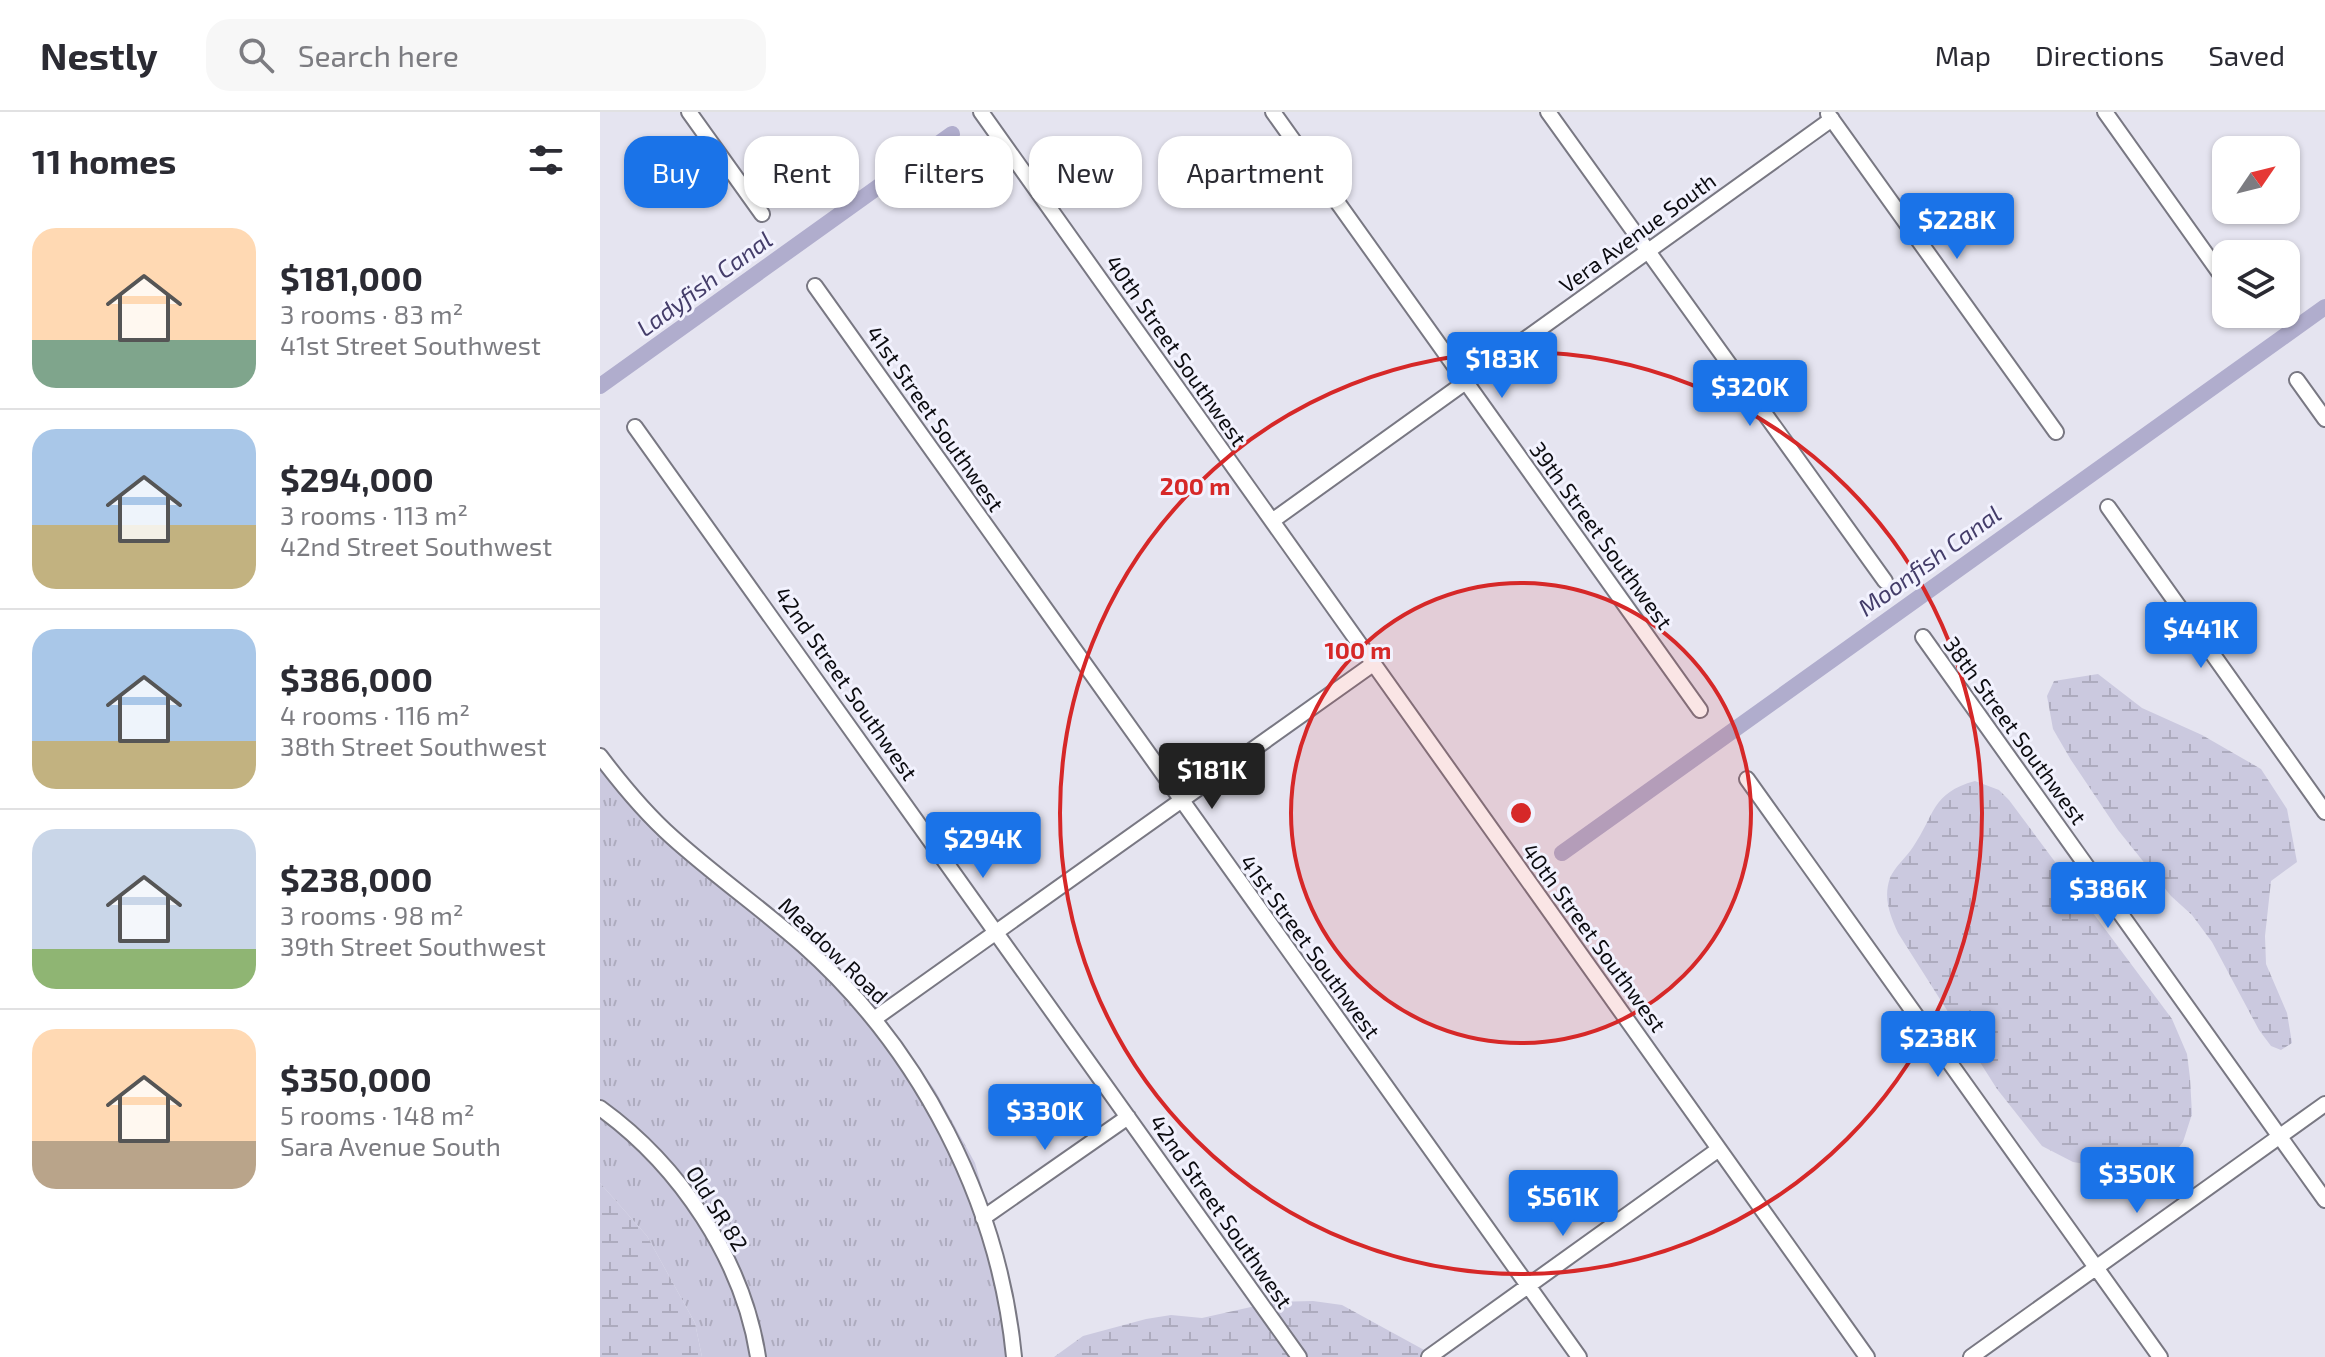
<!DOCTYPE html>
<html lang="en">
<head>
<meta charset="utf-8">
<style>
	:root { --surface:#fff; --page:#f7f7f7; --text:#2b2b33; --muted:#7c7c81; --line:#e1e1e2; --accent:#1a73e8 }
	body { margin:0; font-family:"Exo 2",sans-serif; background:var(--page); color:var(--text); height:100vh; display:flex; flex-direction:column; font-size:30px; white-space:nowrap }
	* { box-sizing:border-box; margin:0 }
	p { font-size:26px; color:var(--muted) }
	.icon { flex:none; width:44px; height:44px; fill:none; stroke:currentColor; stroke-width:2; stroke-linecap:round; stroke-linejoin:round }
	.map { position:relative; flex:1; overflow:hidden }
	.side { display:flex; flex-direction:column; background:var(--surface); width:600px }
	.side>* { flex:none }
	.banner { position:absolute; left:24px; top:24px; width:760px; height:72px; display:flex; gap:16px }
	.needle { width:52px; rotate:55deg }
	.tools { position:absolute; left:1612px; top:24px; display:grid; gap:16px }
	.tools a { display:grid; place-items:center; width:88px; height:88px; border-radius:16px; background:var(--surface); box-shadow:0 2px 6px #0004; font-size:40px }
	.price { position:absolute; translate:-50% -68px; padding:0 18px; border-radius:8px; background:var(--accent); color:#fff; font-size:26px; line-height:52px; filter:drop-shadow(0 2px 4px #0008) }
	.price::after { content:''; position:absolute; left:50%; top:48px; width:24px; height:18px; margin-left:-12px; background:inherit; clip-path:polygon(0 0,100% 0,50% 100%) }
	.price.on { background:#222; color:#fff }
	ul { padding:0; list-style:none }
	li { display:flex; align-items:center; gap:24px; height:200px; padding:0 32px }
	li+li { border-top:2px solid var(--line) }
	li span { display:grid; place-items:center; flex:none; width:224px; height:160px; border-radius:24px; color:#555 }
	li>.icon { margin-inline-start:auto }
	span .icon { width:96px; height:96px; fill:#fffc; stroke-width:1 }
	li b { font-size:34px }
	h2 { display:flex; justify-content:space-between; align-items:center; height:96px; padding:0 32px; font-size:34px }
	.pill { padding:0 28px; border-radius:24px; background:var(--surface); box-shadow:0 2px 6px #0004; font-size:28px; line-height:72px }
	.pill.on { background:var(--accent); color:#fff }
	header { display:flex; align-items:center; gap:48px; box-sizing:border-box; height:112px; padding:0 40px; background:var(--surface); border-bottom:2px solid var(--line) }
	header strong { font-size:38px }
	nav { display:flex; gap:44px; margin-inline-start:auto; font-size:28px }
	.search { width:560px; height:72px; background:var(--page); display:flex; align-items:center; gap:20px; box-sizing:border-box; padding:0 28px; border-radius:24px; color:var(--muted); font-size:30px }
	main { display:flex; flex:1; min-height:0 }
	.map>svg:first-child { display:block }
	.grass { fill:url(#grass-tufts) }
	.wetland { fill:url(#wetland-marsh) }
	.lines { fill:none; stroke-linecap:round; stroke-linejoin:round }
	.canal { stroke:#b0adcd; stroke-width:16 }
	.street-casing { stroke:#797883; stroke-width:18 }
	.street { stroke:#fff; stroke-width:14 }
	.ring { fill:none; stroke:#d62828; stroke-width:4 }
	.labels { text-anchor:middle; dominant-baseline:central; stroke-width:6; stroke-linejoin:round; paint-order:stroke }
	.street-label { font-size:22px; fill:#0c0c10; stroke:#f2f2fe }
	.water-label { font-size:24px; font-style:italic; fill:#443d6a; stroke:#f2f2fe }
	.centre { fill:#d62828; stroke:#f2f2fe; stroke-width:4 }
	.ring-label { font-size:24px; text-anchor:middle; font-weight:bold; fill:#d62828; stroke:#f2f2fe; stroke-width:6; stroke-linejoin:round; paint-order:stroke }
</style>
</head>
<body>
<header>
<strong>Nestly</strong>
<div class="search"><svg class="icon" aria-label="search" viewBox="0 0 24 24"><circle cx="10" cy="10" r="6"/><path d="M15 15l6 6"/></svg>Search here</div>
<nav><a>Map</a><a>Directions</a><a>Saved</a></nav>
</header>
<main>
<section class="side">
<h2>11 homes<svg class="icon" aria-label="filters" viewBox="0 0 24 24"><path d="M4 7h16M4 17h16"/><circle cx="9" cy="7" r="2"/><circle cx="15" cy="17" r="2"/></svg></h2>
<ul>
<li><span style="background:linear-gradient(#ffd9b3 70%,#7fa58c 0)"><svg class="icon" aria-label="home" viewBox="0 0 24 24"><path d="M3 11l9-7 9 7M6 9v11h12V9"/></svg></span><div><b>$181,000</b><p>3 rooms · 83 m²</p><p>41st Street Southwest</p></div></li>
<li><span style="background:linear-gradient(#a9c7e8 60%,#c2b280 0)"><svg class="icon" aria-label="home" viewBox="0 0 24 24"><path d="M3 11l9-7 9 7M6 9v11h12V9"/></svg></span><div><b>$294,000</b><p>3 rooms · 113 m²</p><p>42nd Street Southwest</p></div></li>
<li><span style="background:linear-gradient(#a9c7e8 70%,#c2b280 0)"><svg class="icon" aria-label="home" viewBox="0 0 24 24"><path d="M3 11l9-7 9 7M6 9v11h12V9"/></svg></span><div><b>$386,000</b><p>4 rooms · 116 m²</p><p>38th Street Southwest</p></div></li>
<li><span style="background:linear-gradient(#c9d6e8 75%,#8fb573 0)"><svg class="icon" aria-label="home" viewBox="0 0 24 24"><path d="M3 11l9-7 9 7M6 9v11h12V9"/></svg></span><div><b>$238,000</b><p>3 rooms · 98 m²</p><p>39th Street Southwest</p></div></li>
<li><span style="background:linear-gradient(#ffd9b3 70%,#b9a48a 0)"><svg class="icon" aria-label="home" viewBox="0 0 24 24"><path d="M3 11l9-7 9 7M6 9v11h12V9"/></svg></span><div><b>$350,000</b><p>5 rooms · 148 m²</p><p>Sara Avenue South</p></div></li>
</ul>
</section>
<div class="map">
<svg width="1725" height="1245" viewBox="0 0 1725 1245">
	<defs>
		<pattern id="grass-tufts" width="24" height="20" patternUnits="userSpaceOnUse" patternTransform="scale(2)"><rect width="24" height="20" fill="#cbc9df"/><path d="M3 7l-1-3M5 7V3M7 7l1-3M15 17l-1-3M17 17v-4M19 17l1-3" fill="none" stroke="#adabbe"/></pattern>
		<pattern id="wetland-marsh" width="20" height="14" patternUnits="userSpaceOnUse" patternTransform="scale(2)"><rect width="20" height="14" fill="#cbc9df"/><path d="M1 5h8M5 5V1M11 12h8M15 12V8" fill="none" stroke="#adabbe"/></pattern>
	</defs>
	<rect width="100%" height="100%" fill="#e5e4f0"/>
	<!-- grass -->
	<path class="grass" d="M 0,639 L 32,684 L 150,792 L 262,874 L 335,978 L 375,1051 L 399,1135 L 420,1245 L 102,1245 L 95,1211 L 47,1124 L 0,1071 Z"/>
	<!-- wetland -->
	<path class="wetland" d="M 1498,562 L 1542,596 L 1602,623 L 1661,657 L 1687,697 L 1697,750 L 1671,769 L 1665,824 L 1666,852 L 1687,901 L 1692,931 L 1681,938 L 1671,934 L 1659,918 L 1612,830 L 1592,803 L 1571,784 L 1518,718 L 1471,648 L 1453,617 L 1447,584 L 1454,569 Z
		M 1375,669 L 1399,678 L 1409,688 L 1572,907 L 1587,942 L 1590,966 L 1592,1002 L 1583,1030 L 1568,1049 L 1540,1061 L 1473,1050 L 1442,1034 L 1397,977 L 1298,821 C 1290,803 1283,786 1290,766 C 1295,754 1306,746 1313,735 C 1335,703 1331,681 1375,669 Z
		M 0,1071 L 47,1124 L 95,1211 L 102,1245 L 0,1245 Z
		M 713,1189 L 742,1193 L 826,1239 L 831,1245 L 454,1245 L 483,1224 L 546,1207 L 571,1203 L 602,1206 L 673,1190 Z"/>
	<g class="lines">
		<!-- canal -->
		<path class="canal" d="M 0,274 L 352,22
			M 962,741 L 1725,195"/>
		<!-- street casing -->
		<g class="street-casing">
			<path id="street" d="M 89,0 L 162,102
				M 381,0 L 1267,1245
				M 673,0 L 1100,598
				M 948,0 L 1285,469
				M 1505,0 L 1626,170
				M 1228,2 L 1456,320
				M 215,174 L 979,1245
				M 1697,268 L 1725,307
				M 35,315 L 699,1245
				M 1508,395 L 1725,700
				M 672,409 L 1232,7
				M 1323,525 L 1725,1088
				M 0,644 C 22,673 45,701 72,725 C 114,763 161,796 203,833 C 320,937 399,1089 414,1245
				M 1147,667 L 1560,1245
				M 274,907 L 773,552
				M 0,996 C 79,1053 143,1147 158,1245
				M 383,1106 L 528,1005
				M 829,1245 L 1119,1037
				M 1371,1245 L 1725,992"/>
		</g>
		<!-- street -->
		<use href="#street" class="street"/>
	</g>
	<!-- distance rings -->
	<circle cx="921" cy="701" r="230" fill="#d62828" fill-opacity=".12"/>
	<g class="ring">
		<circle cx="921" cy="701" r="230"/>
		<circle cx="921" cy="701" r="461"/>
	</g>
	<g class="labels">
		<!-- street labels -->
		<g class="street-label">
			<text transform="translate(1037 120) rotate(-36)">Vera Avenue South</text>
			<text transform="translate(577 238) rotate(55)">40th Street Southwest</text>
			<text transform="translate(336 306) rotate(55)">41st Street Southwest</text>
			<text transform="translate(1002 423) rotate(54)">39th Street Southwest</text>
			<text transform="translate(247 571) rotate(55)">42nd Street Southwest</text>
			<text transform="translate(1416 618) rotate(54)">38th Street Southwest</text>
			<text transform="translate(995 825) rotate(54)">40th Street Southwest</text>
			<text transform="translate(711 834) rotate(54)">41st Street Southwest</text>
			<text transform="translate(234 838) rotate(44)">Meadow Road</text>
			<text transform="translate(118 1096) rotate(58)">Old SR 82</text>
			<text transform="translate(622 1099) rotate(55)">42nd Street Southwest</text>
		</g>
		<!-- water labels -->
		<g class="water-label">
			<text transform="translate(104 171) rotate(-36)">Ladyfish Canal</text>
			<text transform="translate(1329 448) rotate(-36)">Moonfish Canal</text>
		</g>
	</g>
	<circle cx="921" cy="701" r="12" class="centre"/>
	<g class="ring-label">
		<text x="595" y="383">200 m</text>
		<text x="758" y="547">100 m</text>
	</g>
</svg>
<div class="tools">
<a><svg class="needle" viewBox="-14 -14 28 28"><path d="M0-13l5 13h-10z" fill="#e53935"/><path d="M0 13l5-13h-10z" fill="#7c7c81"/></svg></a>
<a><svg class="icon" aria-label="layers" viewBox="0 0 24 24"><path d="M12 4l9 5-9 5-9-5zM3 14l9 5 9-5"/></svg></a>
</div>
<b class="price" style="left:1357px;top:149px">$228K</b>
<b class="price" style="left:902px;top:288px">$183K</b>
<b class="price" style="left:1150px;top:316px">$320K</b>
<b class="price" style="left:1601px;top:558px">$441K</b>
<b class="price on" style="left:612px;top:699px">$181K</b>
<b class="price" style="left:383px;top:768px">$294K</b>
<b class="price" style="left:1508px;top:818px">$386K</b>
<b class="price" style="left:1338px;top:967px">$238K</b>
<b class="price" style="left:445px;top:1040px">$330K</b>
<b class="price" style="left:1537px;top:1103px">$350K</b>
<b class="price" style="left:963px;top:1126px">$561K</b>
<div class="banner">
<a class="pill on">Buy</a>
<a class="pill">Rent</a>
<a class="pill">Filters</a>
<a class="pill">New</a>
<a class="pill">Apartment</a>
</div>
</div>
</main>
</body>
</html>
